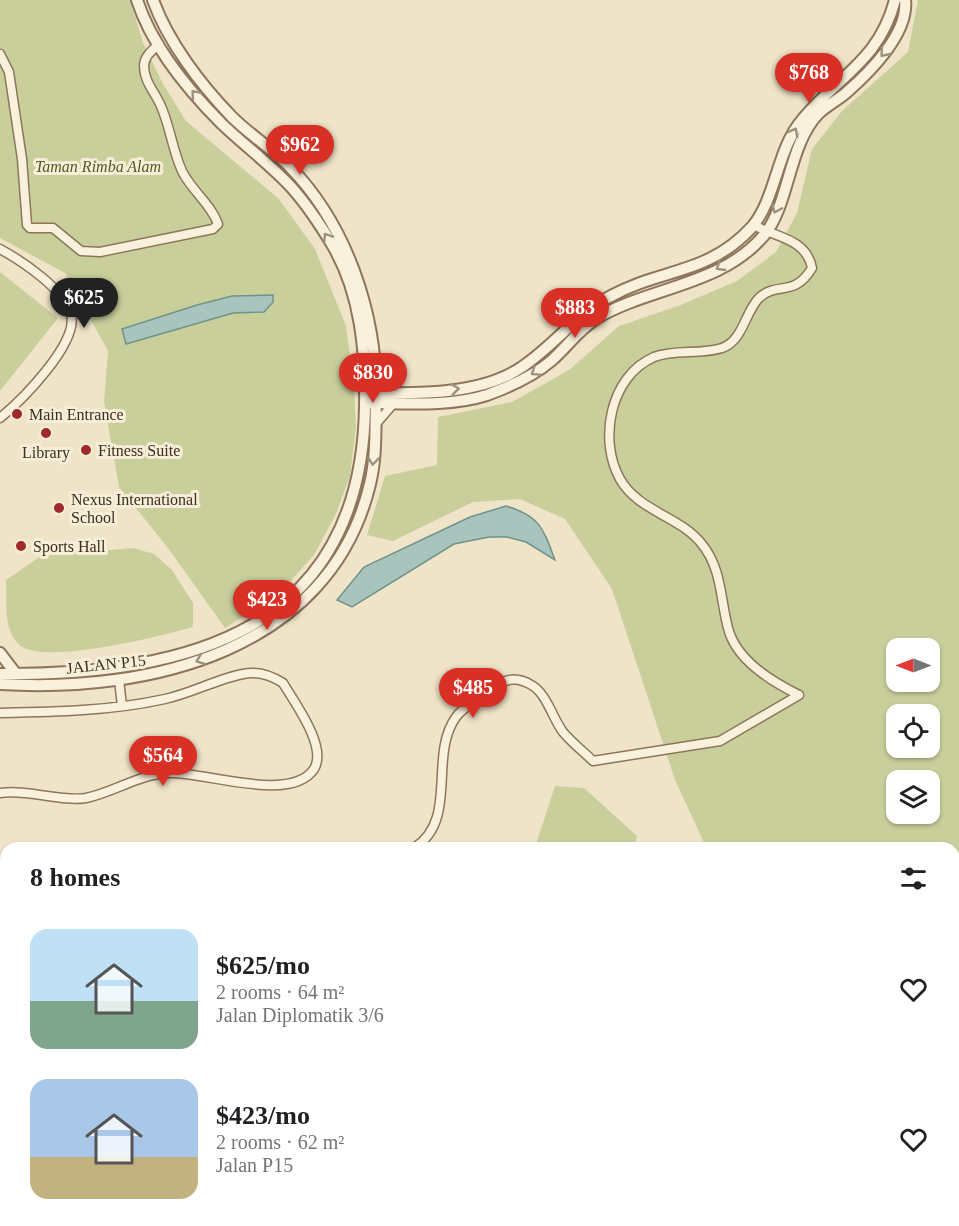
<!DOCTYPE html>
<html lang="en">
<head>
<meta charset="utf-8">
<style>
	:root { --surface:#fff; --page:#f2f2f2; --text:#202124; --muted:#757577; --accent:#d93025 }
	body { margin:0; font-family:Georgia,serif; background:var(--page); color:var(--text); height:100vh; display:flex; flex-direction:column; font-size:22px; white-space:nowrap }
	* { box-sizing:border-box; margin:0 }
	p { font-size:20px; color:var(--muted) }
	.icon { flex:none; width:33px; height:33px; fill:none; stroke:currentColor; stroke-width:2; stroke-linecap:round; stroke-linejoin:round }
	.map { position:relative; flex:1; overflow:hidden }
	.details { position:absolute; left:0px; top:842px; width:960px; height:386px; display:flex; flex-direction:column; background:var(--surface); border-radius:18px 18px 0 0; box-shadow:0 2px 4px #0004 }
	.details>* { flex:none }
	.needle { width:39px; rotate:270deg }
	.tools { position:absolute; left:886px; top:638px; display:grid; gap:12px }
	.tools a { display:grid; place-items:center; width:54px; height:54px; border-radius:12px; background:var(--surface); box-shadow:0 2px 4px #0004; font-size:30px }
	.price { position:absolute; translate:-50% -51px; padding:0 14px; border-radius:21px; background:var(--accent); color:#fff; font-size:20px; line-height:39px; filter:drop-shadow(0 2px 3px #0008) }
	.price::after { content:''; position:absolute; left:50%; top:36px; width:18px; height:14px; margin-left:-9px; background:inherit; clip-path:polygon(0 0,100% 0,50% 100%) }
	.price.active { background:#222; color:#fff }
	ul { padding:0; list-style:none }
	li { display:flex; align-items:center; gap:18px; height:150px; padding:0 30px }
	li span { display:grid; place-items:center; flex:none; width:168px; height:120px; border-radius:18px; color:#555 }
	li>.icon { margin-inline-start:auto }
	span .icon { width:72px; height:72px; fill:#fffc; stroke-width:1 }
	li b { font-size:26px }
	h2 { display:flex; justify-content:space-between; align-items:center; height:72px; padding:0 30px; font-size:26px }
	.map>svg:first-child { display:block }
	.green { fill:#c9cf9b; fill-rule:evenodd }
	.water { fill:#a9c4bc; stroke:#6f938a; stroke-width:1.5 }
	.lines { fill:none; stroke-linecap:round; stroke-linejoin:round }
	.minor-casing { stroke:#8d765c; stroke-width:11 }
	.tertiary-casing { stroke:#8d765c; stroke-width:14 }
	.minor { stroke:#faf1dc; stroke-width:8 }
	.tertiary { stroke:#faf1dc; stroke-width:10 }
	.oneway { stroke:#9c907e }
	.poi-dot { fill:#9e2a2b; stroke:#f7eed8; stroke-width:2 }
	.labels { text-anchor:middle; dominant-baseline:central; stroke-width:6; stroke-linejoin:round; paint-order:stroke }
	.park-label { font-size:16px; font-style:italic; fill:#4d5a26; stroke:#f7eed8 }
	.poi-label { font-size:16px; fill:#3d2e20; stroke:#f7eed8; text-anchor:start }
	.street-label { font-size:16px; fill:#3d2e20; stroke:#f7eed8 }
</style>
</head>
<body>
<div class="map">
<svg width="959" height="1226" viewBox="0 0 959 1226">
	<rect width="100%" height="100%" fill="#f0e4c8"/>
	<!-- green -->
	<path class="green" d="M 0,0 L 130,0 L 143,43 L 163,84 L 186,121 L 279,199 L 315,249 L 346,326 L 354,387 L 356,427 L 350,476 L 336,514 L 314,555 L 278,595 L 225,628 L 168,548 L 119,487 L 104,402 L 108,351 L 65,273 L 0,238 Z
		M 918,0 L 959,0 L 959,1002 L 954,1006 L 954,848 L 706,847 L 675,780 L 612,589 L 565,519 L 520,499 L 473,502 L 393,541 L 367,535 L 385,476 L 437,465 L 438,417 L 512,402 L 569,370 L 619,326 L 678,306 L 737,281 L 776,252 L 797,213 L 812,149 L 842,111 L 908,52 ZM 897,648 L 930,648 L 930,681 L 897,681 ZM 897,714 L 930,714 L 930,747 L 897,747 ZM 897,780 L 930,780 L 930,813 L 897,813 Z
		M 0,272 L 58,318 L 0,391 Z
		M 133,548 L 154,554 L 172,570 L 193,603 L 193,627 C 161,636 47,665 21,646 C 2,632 7,600 6,580 L 41,556 Z
		M 555,786 L 584,788 L 637,836 L 634,847 L 535,847 Z"/>
	<!-- water -->
	<path class="water" d="M 273,295 L 273,302 L 264,312 L 233,313 L 126,344 L 122,329 L 197,305 L 232,296 Z
		M 506,506 C 540,516 543,528 555,560 L 526,542 L 507,537 L 489,537 L 454,544 L 352,607 L 337,600 L 364,567 L 470,517 Z"/>
	<g class="lines">
		<!-- minor casing -->
		<g class="minor-casing">
			<path id="minor" d="M 0,54 L 9,72 L 22,159 L 27,225 L 30,228 L 53,228 L 81,251 L 100,252 L 213,229 L 218,224 C 211,204 191,190 182,171 C 172,149 170,125 160,104 C 154,91 144,81 144,66 C 144,56 153,50 159,44
				M 754,225 C 776,238 806,238 812,268 C 794,298 777,281 759,298 C 745,312 743,341 722,348 C 700,355 675,349 654,357 C 610,376 598,440 620,479 C 638,511 679,516 701,543 C 722,568 720,598 728,628 C 736,660 771,681 799,695
				M 0,249 C 22,261 64,289 71,314 C 79,343 21,401 0,418
				M 375,425 L 394,403
				M 119,680 L 122,706
				M 0,713 C 54,712 111,711 165,699 C 192,693 217,679 243,674 C 257,671 272,676 283,683 C 294,702 328,747 314,769 C 291,804 203,771 169,773 C 139,774 115,792 86,798 C 62,802 27,789 0,793
				M 414,848 C 459,820 428,756 456,717 C 463,707 478,699 488,691 C 503,679 516,675 533,686 C 547,695 553,719 563,732 C 572,743 583,751 593,761 L 720,741 L 799,695
				M 954,1081 L 959,1102
				M 0,1193 L 6,1198
				M 954,1210 L 959,1208
				M 0,1220 L 6,1212
				M 915,1221 L 916,1226
				M 17,1226 L 18,1221
				M 107,1226 L 111,1221
				M 227,1226 L 229,1221
				M 923,1226 L 933,1221"/>
		</g>
		<!-- tertiary casing -->
		<g class="tertiary-casing">
			<path id="tertiary" d="M 153,0 C 168,42 201,85 232,117 C 250,135 273,149 291,168 C 347,226 376,313 376,393 C 422,394 483,394 522,367 C 554,346 576,314 611,296 C 662,268 708,275 752,227 C 776,199 777,149 802,120 C 839,75 879,61 895,0
				M 365,403 C 404,403 449,407 487,395 C 509,387 532,377 551,361 C 567,347 578,330 597,318 C 649,287 724,285 765,234 C 789,204 789,144 818,114 C 826,106 838,100 847,92 C 870,72 909,33 905,0
				M 0,653 L 16,674
				M 0,674 C 190,675 361,631 365,407 C 366,353 361,294 333,246 C 321,226 308,206 292,188 C 271,165 245,146 222,124 C 188,90 152,46 137,0
				M 0,684 C 149,693 330,651 370,484 C 377,456 375,426 376,398
				M 0,1163 L 6,1169
				M 53,1221 L 56,1226"/>
		</g>
		<!-- minor -->
		<use href="#minor" class="minor"/>
		<!-- tertiary -->
		<use href="#tertiary" class="tertiary"/>
	</g>
	<!-- one-way arrows -->
	<defs><path id="oneway-chevron" d="M-2-3.5L2.5 0L-2 3.5" fill="none" stroke-width="1.6" stroke-linecap="round" stroke-linejoin="round" transform="scale(1.5)"/></defs>
	<g class="oneway">
		<use href="#oneway-chevron" transform="translate(884 53) rotate(129)"/>
		<use href="#oneway-chevron" transform="translate(195 94) rotate(-130)"/>
		<use href="#oneway-chevron" transform="translate(794 132) rotate(-62)"/>
		<use href="#oneway-chevron" transform="translate(776 209) rotate(113)"/>
		<use href="#oneway-chevron" transform="translate(327 237) rotate(-123)"/>
		<use href="#oneway-chevron" transform="translate(720 267) rotate(149)"/>
		<use href="#oneway-chevron" transform="translate(535 372) rotate(146)"/>
		<use href="#oneway-chevron" transform="translate(455 389) rotate(-7)"/>
		<use href="#oneway-chevron" transform="translate(373 461) rotate(96)"/>
		<use href="#oneway-chevron" transform="translate(200 660) rotate(159)"/>
	</g>
	<!-- markers -->
	<g class="poi-dot">
		<circle cx="17" cy="414" r="6"/>
		<circle cx="46" cy="433" r="6"/>
		<circle cx="86" cy="450" r="6"/>
		<circle cx="59" cy="508" r="6"/>
		<circle cx="21" cy="546" r="6"/>
	</g>
	<g class="labels">
		<!-- park labels -->
		<g class="park-label">
			<text x="98" y="166">Taman Rimba Alam</text>
		</g>
		<!-- poi labels -->
		<g class="poi-label">
			<text x="29" y="414">Main Entrance</text>
			<text x="98" y="450">Fitness Suite</text>
			<text x="46" y="452" text-anchor="middle">Library</text>
			<text x="71" y="499">Nexus International<tspan x="71" dy="18">School</tspan></text>
			<text x="33" y="546">Sports Hall</text>
		</g>
		<!-- street labels -->
		<g class="street-label">
			<text transform="translate(106 664) rotate(-6)">JALAN P15</text>
		</g>
	</g>
</svg>
<div class="tools">
<a><svg class="needle" viewBox="-14 -14 28 28"><path d="M0-13l5 13h-10z" fill="#e53935"/><path d="M0 13l5-13h-10z" fill="#757577"/></svg></a>
<a><svg class="icon" aria-label="locate" viewBox="0 0 24 24"><circle cx="12" cy="12" r="6"/><path d="M12 2v4M12 18v4M2 12h4M18 12h4"/></svg></a>
<a><svg class="icon" aria-label="layers" viewBox="0 0 24 24"><path d="M12 4l9 5-9 5-9-5zM3 14l9 5 9-5"/></svg></a>
</div>
<b class="price" style="left:809px;top:104px">$768</b>
<b class="price" style="left:300px;top:176px">$962</b>
<b class="price active" style="left:84px;top:329px">$625</b>
<b class="price" style="left:575px;top:339px">$883</b>
<b class="price" style="left:373px;top:404px">$830</b>
<b class="price" style="left:267px;top:631px">$423</b>
<b class="price" style="left:473px;top:719px">$485</b>
<b class="price" style="left:163px;top:787px">$564</b>
<section class="details">
<h2>8 homes<svg class="icon" aria-label="filters" viewBox="0 0 24 24"><path d="M4 7h16M4 17h16"/><circle cx="9" cy="7" r="2"/><circle cx="15" cy="17" r="2"/></svg></h2>
<ul>
<li><span style="background:linear-gradient(#bfe0f5 60%,#7fa58c 0)"><svg class="icon" aria-label="home" viewBox="0 0 24 24"><path d="M3 11l9-7 9 7M6 9v11h12V9"/></svg></span><div><b>$625/mo</b><p>2 rooms · 64 m²</p><p>Jalan Diplomatik 3/6</p></div><svg class="icon" aria-label="heart" viewBox="0 0 24 24"><path d="M12 20l-8-8c-3-5 5-10 8-4 3-6 11-1 8 4z"/></svg></li>
<li><span style="background:linear-gradient(#a9c7e8 65%,#c2b280 0)"><svg class="icon" aria-label="home" viewBox="0 0 24 24"><path d="M3 11l9-7 9 7M6 9v11h12V9"/></svg></span><div><b>$423/mo</b><p>2 rooms · 62 m²</p><p>Jalan P15</p></div><svg class="icon" aria-label="heart" viewBox="0 0 24 24"><path d="M12 20l-8-8c-3-5 5-10 8-4 3-6 11-1 8 4z"/></svg></li>
</ul>
</section>
</div>
</body>
</html>
